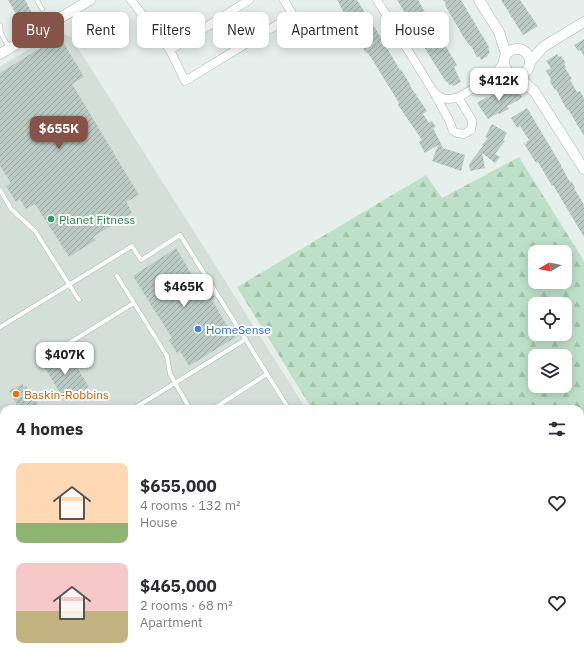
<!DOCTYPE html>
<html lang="en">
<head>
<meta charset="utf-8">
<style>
	:root { --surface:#fff; --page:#f7f7f7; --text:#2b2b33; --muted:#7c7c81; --accent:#855347 }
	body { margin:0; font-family:"IBM Plex Sans",sans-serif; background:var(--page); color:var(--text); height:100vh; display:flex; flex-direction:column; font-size:15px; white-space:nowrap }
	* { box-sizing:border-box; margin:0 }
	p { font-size:13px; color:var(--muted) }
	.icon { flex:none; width:22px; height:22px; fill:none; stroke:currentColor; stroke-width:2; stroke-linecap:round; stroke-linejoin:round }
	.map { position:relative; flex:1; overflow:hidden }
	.side { position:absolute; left:0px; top:405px; width:584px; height:256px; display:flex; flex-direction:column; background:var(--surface); border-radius:12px 12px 0 0; box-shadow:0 2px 10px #0003 }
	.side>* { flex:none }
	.top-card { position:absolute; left:12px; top:12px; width:560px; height:36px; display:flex; gap:8px }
	.needle { width:26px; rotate:260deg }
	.controls { position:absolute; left:528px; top:245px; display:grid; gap:8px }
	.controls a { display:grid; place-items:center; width:44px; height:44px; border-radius:8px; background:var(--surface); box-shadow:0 2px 10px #0003; font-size:20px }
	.price { position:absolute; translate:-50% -34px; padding:0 9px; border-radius:8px; background:#fff; color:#222; font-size:13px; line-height:26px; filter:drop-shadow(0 1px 2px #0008) }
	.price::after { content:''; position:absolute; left:50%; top:24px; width:12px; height:9px; margin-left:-6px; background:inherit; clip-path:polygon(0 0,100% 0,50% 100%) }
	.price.on { background:var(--accent); color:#fff }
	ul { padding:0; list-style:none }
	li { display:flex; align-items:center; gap:12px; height:100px; padding:0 16px }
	li span { display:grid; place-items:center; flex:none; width:112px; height:80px; border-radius:8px; color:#555 }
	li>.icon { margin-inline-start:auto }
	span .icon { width:48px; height:48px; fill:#fffc; stroke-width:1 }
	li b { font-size:17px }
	h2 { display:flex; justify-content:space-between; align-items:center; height:48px; padding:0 16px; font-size:17px }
	.pill { padding:0 14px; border-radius:8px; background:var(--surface); box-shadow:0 2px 10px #0003; font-size:14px; line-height:36px }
	.pill.on { background:var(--accent); color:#fff }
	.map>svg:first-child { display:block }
	.built { fill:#d4dfda }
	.industrial { fill:url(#industrial-grid) }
	.forest { fill:url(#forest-firs); fill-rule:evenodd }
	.building { fill:url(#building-hatch) }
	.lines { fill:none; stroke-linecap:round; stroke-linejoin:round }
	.service-casing { stroke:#a8b8b2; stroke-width:5 }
	.minor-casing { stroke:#a8b8b2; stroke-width:9 }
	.tertiary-casing { stroke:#a8b8b2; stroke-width:11 }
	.secondary-casing { stroke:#a4bbb3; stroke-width:12 }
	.service { stroke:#fff; stroke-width:4 }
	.minor { stroke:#fff; stroke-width:8 }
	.tertiary { stroke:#fff; stroke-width:10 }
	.secondary { stroke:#fff; stroke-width:11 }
	.leisure-dot { fill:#2e9e5b; stroke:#f7fbf9; stroke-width:1.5 }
	.shop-dot { fill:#3f7fe0; stroke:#f7fbf9; stroke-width:1.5 }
	.food-dot { fill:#e8710a; stroke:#f7fbf9; stroke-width:1.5 }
	.labels { text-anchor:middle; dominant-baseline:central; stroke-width:4; stroke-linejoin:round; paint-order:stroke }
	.leisure-label { font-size:12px; fill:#27864d; stroke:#f7fbf9; text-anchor:start }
	.shop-label { font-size:12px; fill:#366cbe; stroke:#f7fbf9; text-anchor:start }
	.food-label { font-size:12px; fill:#c56008; stroke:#f7fbf9; text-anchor:start }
</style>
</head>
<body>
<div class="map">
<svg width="584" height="661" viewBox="0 0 584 661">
	<defs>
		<pattern id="industrial-grid" width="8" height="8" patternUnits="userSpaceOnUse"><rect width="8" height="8" fill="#d4dfda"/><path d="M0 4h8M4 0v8" fill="none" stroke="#b6c1bc"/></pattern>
		<pattern id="forest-firs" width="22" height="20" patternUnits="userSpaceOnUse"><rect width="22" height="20" fill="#bfe0c8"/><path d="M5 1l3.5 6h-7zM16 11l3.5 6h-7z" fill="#a4c1ad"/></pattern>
		<pattern id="building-hatch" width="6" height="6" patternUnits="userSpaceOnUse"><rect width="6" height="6" fill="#bbcac4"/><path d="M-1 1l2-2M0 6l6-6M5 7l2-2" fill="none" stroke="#98a6a0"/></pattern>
	</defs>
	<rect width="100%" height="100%" fill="#e6efeb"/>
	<!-- built -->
	<path class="built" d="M 58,31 L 71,37 L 306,409 L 4,409 L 4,657 L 196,657 L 189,661 L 0,661 L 0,67 Z"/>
	<!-- industrial -->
	<path class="industrial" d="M 259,657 L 517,657 L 519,661 L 252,661 Z"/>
	<!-- forest -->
	<path class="forest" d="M 519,157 L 584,261 L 584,416 L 580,418 L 580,409 L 312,409 L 237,287 L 426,175 L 442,198 ZM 535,252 L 565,252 L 565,282 L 535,282 ZM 535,304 L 565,304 L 565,334 L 535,334 ZM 535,356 L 565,356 L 565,386 L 535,386 Z"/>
	<!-- building -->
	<path class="building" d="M 8,0 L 25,0 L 34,17 L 22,24 Z
		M 337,0 L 357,0 L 378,33 L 400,70 L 401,69 L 405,76 L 411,86 L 410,86 L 427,111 L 423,114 L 429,123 L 432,121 L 436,127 L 433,128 L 443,148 L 465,155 L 461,171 L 432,161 L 438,145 L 425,153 L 419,142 L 422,140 L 398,105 L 399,103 L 375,64 L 367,52 L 366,53 L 356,35 L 353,37 L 350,31 L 353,29 Z
		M 397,0 L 418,0 L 431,23 L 429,24 L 436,36 L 439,35 L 457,65 L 454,67 L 461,82 L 453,86 L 451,84 L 449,85 L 447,81 L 446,82 L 422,44 L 424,43 L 421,39 L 423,37 L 418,30 L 416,31 L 414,29 L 403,12 L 404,11 Z
		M 443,0 L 461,0 L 489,47 L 488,48 L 490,53 L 487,55 L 488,56 L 481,60 L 479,56 L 477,57 L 471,46 L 470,46 L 464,38 L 445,5 L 446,4 Z
		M 501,0 L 520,0 L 538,26 L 523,35 Z
		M 55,39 L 62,40 L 84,77 L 72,84 L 139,195 L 126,202 L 132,213 L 93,237 L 96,240 L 69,257 L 35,204 L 26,209 L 20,199 L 16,202 L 6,186 L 11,183 L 0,166 L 0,73 Z
		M 584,39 L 584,56 L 580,50 L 578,51 L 574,45 Z
		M 557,54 L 559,57 L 561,56 L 566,63 L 564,64 L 566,68 L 565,68 L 572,79 L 570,80 L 577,92 L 580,91 L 584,98 L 584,136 L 568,109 L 567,110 L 556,89 L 555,90 L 550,82 L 551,79 L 546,71 L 551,68 L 546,61 Z
		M 514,87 L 516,89 L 517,89 L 522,97 L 517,101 L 507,106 L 509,109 L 499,114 L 498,113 L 488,119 L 477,103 L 487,97 L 488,98 L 499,92 L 500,94 L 509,88 L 510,89 Z
		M 527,108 L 561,165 L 561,166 L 570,182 L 571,181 L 575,187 L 574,188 L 584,205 L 584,237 L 553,185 L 552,186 L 538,162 L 536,163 L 523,142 L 527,145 L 526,142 L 529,140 L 520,126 L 517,128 L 511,118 Z
		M 492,124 L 507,133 L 503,140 L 505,141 L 495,154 L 500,157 L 495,163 L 482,153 L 485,168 L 470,171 L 469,164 L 483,146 L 482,145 L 488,138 L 485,137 Z
		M 176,248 L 202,292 L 209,287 L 215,298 L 212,300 L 230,331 L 234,328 L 239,335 L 189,366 L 180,351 L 177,353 L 169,340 L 172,338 L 133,276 Z
		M 67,351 L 89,387 L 65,401 L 40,360 L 46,356 L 50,362 Z
		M 22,384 L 24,387 L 26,386 L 41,409 L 20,409 L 9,391 Z"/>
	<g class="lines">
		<!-- service casing -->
		<g class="service-casing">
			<path id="service" d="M 37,0 L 42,9
				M 0,25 L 1,33 L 9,48
				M 0,190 L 11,209 L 35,231 L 79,300
				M 117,276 L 167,356 L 170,374 L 190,409
				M 0,327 L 132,246 L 141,260 L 180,235 L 289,409
				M 69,343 L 134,303
				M 133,409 L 246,339
				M 213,409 L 267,374
				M 0,478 L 4,485
				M 0,556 L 4,563
				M 0,608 L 4,605
				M 52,657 L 55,661
				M 62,657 L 65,661
				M 160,657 L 161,657
				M 331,657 L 334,661
				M 392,657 L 394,661
				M 504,657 L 507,661
				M 283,661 L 290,657
				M 474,661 L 480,657"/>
		</g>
		<!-- minor casing -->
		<g class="minor-casing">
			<path id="minor" d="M 131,0 L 170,50 L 185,81 L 293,15 L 284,0
				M 377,0 L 433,91 C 451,112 473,86 491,77 C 497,75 504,74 510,73
				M 170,50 L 249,0
				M 492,77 L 504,62
				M 435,95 L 449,120 L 453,131 L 457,133 L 464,134 L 471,130 L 472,124 L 472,120 L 458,97"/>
		</g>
		<!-- tertiary casing -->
		<g class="tertiary-casing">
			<path id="tertiary" d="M 479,0 L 499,32 L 506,54
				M504 62a13 13 0 1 1 26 0a13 13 0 1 1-26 0Z
				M 0,54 L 90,0
				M 530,62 L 543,47 L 584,22
				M 517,75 L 534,91 L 584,169"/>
		</g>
		<!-- secondary casing -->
		<g class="secondary-casing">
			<path id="secondary" d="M 580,441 L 584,439
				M 580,453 L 584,451
				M 224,661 L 230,657"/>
		</g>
		<!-- service -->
		<use href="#service" class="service"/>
		<!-- minor -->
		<use href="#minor" class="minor"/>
		<!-- tertiary -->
		<use href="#tertiary" class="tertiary"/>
		<!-- secondary -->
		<use href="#secondary" class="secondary"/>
	</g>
	<!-- markers -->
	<circle class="leisure-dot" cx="51" cy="219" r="4"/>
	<circle class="shop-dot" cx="198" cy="329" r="4"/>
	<circle class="food-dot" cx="16" cy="394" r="4"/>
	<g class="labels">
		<!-- leisure labels -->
		<g class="leisure-label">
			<text x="59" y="219">Planet Fitness</text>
		</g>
		<!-- shop labels -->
		<g class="shop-label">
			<text x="206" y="329">HomeSense</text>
		</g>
		<!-- food labels -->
		<g class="food-label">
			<text x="24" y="394">Baskin-Robbins</text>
		</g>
	</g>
</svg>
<div class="controls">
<a><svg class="needle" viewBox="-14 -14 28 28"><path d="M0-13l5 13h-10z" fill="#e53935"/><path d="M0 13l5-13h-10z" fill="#7c7c81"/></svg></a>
<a><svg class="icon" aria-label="locate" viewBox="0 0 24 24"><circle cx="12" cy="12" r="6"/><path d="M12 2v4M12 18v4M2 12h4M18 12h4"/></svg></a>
<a><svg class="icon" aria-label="layers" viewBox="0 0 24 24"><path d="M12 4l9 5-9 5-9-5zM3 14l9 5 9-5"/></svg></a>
</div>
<b class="price" style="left:499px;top:102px">$412K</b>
<b class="price on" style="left:59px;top:150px">$655K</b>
<b class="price" style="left:184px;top:308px">$465K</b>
<b class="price" style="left:65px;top:376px">$407K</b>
<div class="top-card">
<a class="pill on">Buy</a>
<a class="pill">Rent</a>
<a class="pill">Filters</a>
<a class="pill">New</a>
<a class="pill">Apartment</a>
<a class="pill">House</a>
</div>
<section class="side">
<h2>4 homes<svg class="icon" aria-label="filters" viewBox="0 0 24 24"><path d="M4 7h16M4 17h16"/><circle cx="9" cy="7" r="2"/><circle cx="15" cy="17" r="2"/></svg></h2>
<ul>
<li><span style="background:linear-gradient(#ffd9b3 75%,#8fb573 0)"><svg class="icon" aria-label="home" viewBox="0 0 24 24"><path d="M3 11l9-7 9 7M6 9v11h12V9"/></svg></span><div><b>$655,000</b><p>4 rooms · 132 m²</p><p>House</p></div><svg class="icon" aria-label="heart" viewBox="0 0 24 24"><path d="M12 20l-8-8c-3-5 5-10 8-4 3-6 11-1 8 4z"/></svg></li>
<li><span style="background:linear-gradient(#f6c9c9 60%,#c2b280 0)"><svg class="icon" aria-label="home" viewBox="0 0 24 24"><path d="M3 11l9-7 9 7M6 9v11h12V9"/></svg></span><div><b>$465,000</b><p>2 rooms · 68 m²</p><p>Apartment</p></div><svg class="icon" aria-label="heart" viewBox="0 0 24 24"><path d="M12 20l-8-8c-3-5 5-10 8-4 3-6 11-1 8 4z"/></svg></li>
</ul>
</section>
</div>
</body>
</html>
